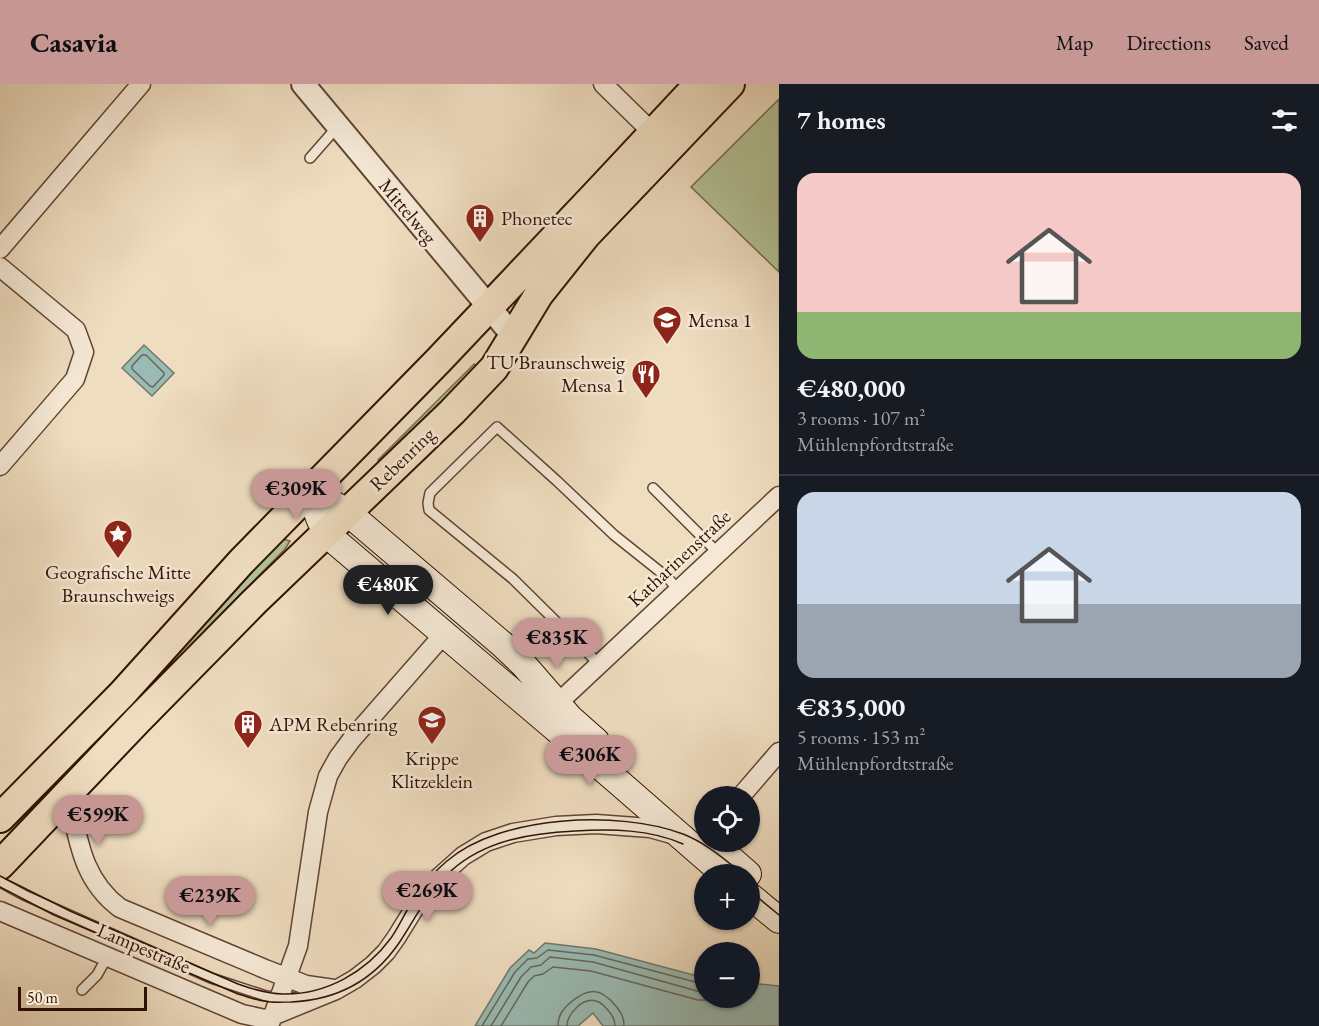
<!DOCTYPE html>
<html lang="en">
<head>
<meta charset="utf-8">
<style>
	:root { --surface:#171b24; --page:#242831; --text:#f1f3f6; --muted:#9ea1a6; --line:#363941; --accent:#c59692 }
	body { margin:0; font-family:"EB Garamond",serif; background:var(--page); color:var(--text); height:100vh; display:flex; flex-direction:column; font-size:22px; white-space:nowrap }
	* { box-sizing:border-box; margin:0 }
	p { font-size:20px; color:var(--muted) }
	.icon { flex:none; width:33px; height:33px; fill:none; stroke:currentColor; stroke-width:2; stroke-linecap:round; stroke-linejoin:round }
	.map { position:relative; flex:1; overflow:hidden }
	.drawer { display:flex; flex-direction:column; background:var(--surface); width:540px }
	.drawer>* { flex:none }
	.tools { position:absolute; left:694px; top:702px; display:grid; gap:12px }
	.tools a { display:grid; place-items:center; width:66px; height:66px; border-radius:50%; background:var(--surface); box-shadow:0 2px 4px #0004; font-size:30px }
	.scale { position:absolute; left:18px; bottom:15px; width:129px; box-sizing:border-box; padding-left:6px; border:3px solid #311104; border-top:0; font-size:16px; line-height:21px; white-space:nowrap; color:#311104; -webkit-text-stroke:4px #f5e9d6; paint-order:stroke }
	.price { position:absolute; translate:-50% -51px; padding:0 14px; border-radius:21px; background:var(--accent); color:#111; font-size:20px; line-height:39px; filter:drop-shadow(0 2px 3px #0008) }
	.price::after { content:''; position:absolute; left:50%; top:36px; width:18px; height:14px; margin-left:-9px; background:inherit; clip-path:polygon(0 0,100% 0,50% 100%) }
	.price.selected { background:#222; color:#fff }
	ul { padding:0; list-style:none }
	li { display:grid; align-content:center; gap:12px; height:318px; padding:0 18px }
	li+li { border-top:2px solid var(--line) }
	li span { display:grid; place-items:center; height:186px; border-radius:18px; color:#555 }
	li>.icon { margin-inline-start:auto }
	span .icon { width:108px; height:108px; fill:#fffc; stroke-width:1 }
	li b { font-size:26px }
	h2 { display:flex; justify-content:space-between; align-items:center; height:72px; padding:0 18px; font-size:26px }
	header { display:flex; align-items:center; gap:36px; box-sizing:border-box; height:84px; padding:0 30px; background:var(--accent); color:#111 }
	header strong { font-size:28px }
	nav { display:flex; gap:33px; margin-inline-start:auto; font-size:21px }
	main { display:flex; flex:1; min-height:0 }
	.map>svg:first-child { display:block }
	.green { fill:#b3c297; stroke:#726a4e; stroke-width:1.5 }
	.water { fill:#9abbb3; stroke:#70776d; stroke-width:1.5 }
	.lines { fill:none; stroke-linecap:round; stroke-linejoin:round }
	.shore { stroke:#66665c; stroke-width:1.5 }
	.service-casing { stroke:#604433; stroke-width:12 }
	.minor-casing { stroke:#604433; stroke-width:21 }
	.tertiary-casing { stroke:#604433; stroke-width:26 }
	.secondary-casing { stroke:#311104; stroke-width:28 }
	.primary-casing { stroke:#311104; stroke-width:32 }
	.service { stroke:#f5e9d6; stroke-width:9 }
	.minor { stroke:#f5e9d6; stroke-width:18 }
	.tertiary { stroke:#f5e9d6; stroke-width:22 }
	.secondary { stroke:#f5e9d6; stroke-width:26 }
	.primary { stroke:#efddc0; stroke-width:28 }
	.tram { stroke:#311104; stroke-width:1.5 }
	.labels { text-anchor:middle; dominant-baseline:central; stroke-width:5; stroke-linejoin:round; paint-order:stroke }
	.street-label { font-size:20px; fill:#311104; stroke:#f5e9d6 }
	.poi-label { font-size:20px; fill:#311104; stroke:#f5e9d6; text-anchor:start }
</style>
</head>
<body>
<header>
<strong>Casavia</strong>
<nav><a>Map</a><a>Directions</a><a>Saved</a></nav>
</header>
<main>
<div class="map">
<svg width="779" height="942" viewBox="0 0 779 942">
	<rect width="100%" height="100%" fill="#efddc0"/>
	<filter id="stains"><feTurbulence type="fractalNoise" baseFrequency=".00333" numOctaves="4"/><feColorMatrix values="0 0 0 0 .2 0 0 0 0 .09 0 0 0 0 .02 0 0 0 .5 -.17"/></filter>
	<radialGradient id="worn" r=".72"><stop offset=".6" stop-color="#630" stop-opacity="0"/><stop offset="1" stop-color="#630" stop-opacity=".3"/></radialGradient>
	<!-- green -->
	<path class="green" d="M 779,15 L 779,188 L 691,103 Z
		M 474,280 L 480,282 L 383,381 L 378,376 Z
		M 283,455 L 290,457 L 285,465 L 191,561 L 35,731 L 29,728 L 88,668 L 128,624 L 198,539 Z"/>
	<!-- water -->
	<path class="water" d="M 144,261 L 174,289 L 152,312 L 122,284 Z
		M 545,859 L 596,865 L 705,894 L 705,914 L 750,914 L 750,899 L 779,902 L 779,942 L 603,942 L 593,929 L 578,942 L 475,942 L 510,884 L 529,866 L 534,869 Z"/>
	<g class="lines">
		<!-- shore -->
		<path class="shore" d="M 142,271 L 146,271 L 164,289 L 164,291 L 153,303 L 150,302 L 132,285 L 132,282 Z
			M 482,942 L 515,888 L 528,875 L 537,874 L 548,866 L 594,871 L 699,899 L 705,900
			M 491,942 L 521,893 L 531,883 L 541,881 L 550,873 L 593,878 L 697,907 L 705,907
			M 501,942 L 528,898 L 534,892 L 543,890 L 553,883 L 591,887 L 698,916 L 707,916 L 715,914
			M 558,942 C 558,931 563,925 571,918 C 588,904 600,903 615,921 C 621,928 624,933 624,942
			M 567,942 C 567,930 583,913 596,917 C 601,918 604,922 607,925 C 612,931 615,935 615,942"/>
		<!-- service casing -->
		<g class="service-casing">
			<path id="service" d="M 310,74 L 338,42
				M 653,404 L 718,469
				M 599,580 L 513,495 L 429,426 L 428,419 L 430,409 L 497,343 L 557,397 L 614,451 L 668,494 L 678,506
				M 0,798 L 24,811 L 211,894 L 266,912 L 286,914 L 303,913
				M 82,906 L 97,891 L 107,873"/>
		</g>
		<!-- minor casing -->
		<g class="minor-casing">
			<path id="minor" d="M 603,0 L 653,49
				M 0,165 L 141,0
				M 0,183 L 76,246 L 84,268 L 75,295 L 0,382
				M 558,619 L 779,412
				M 68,710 C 78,753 81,795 120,824 L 265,885 L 306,901 L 334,905
				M 741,712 L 779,668
				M 0,827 L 242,930 L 265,935 L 336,906 L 355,895 L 373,881 L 386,868 L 396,854 L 419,817 L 435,797 L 463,772 L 486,758 L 513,749 L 556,742 L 596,740 L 650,744 L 675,751
				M 271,937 L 298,862 L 318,728 L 328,692 L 338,674 L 352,655 L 444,550"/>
		</g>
		<!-- tertiary casing -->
		<g class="tertiary-casing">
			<path id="tertiary" d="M 303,0 L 514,253"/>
		</g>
		<!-- secondary casing -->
		<g class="secondary-casing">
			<path id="secondary" d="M 311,407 C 318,432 318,440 337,459 L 615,695 L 724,790
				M 311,407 L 347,428 L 502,560 L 523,580 L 570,634 L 596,657
				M 715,761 L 748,790
				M 750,812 L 779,836"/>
		</g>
		<!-- primary casing -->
		<g class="primary-casing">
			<path id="primary" d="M 0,734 L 122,610 L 241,478 L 438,277 L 600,106 L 699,0
				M 0,781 L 137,637 L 254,518 L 452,328 L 494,284 L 539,210 L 586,151 L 730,0"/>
		</g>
		<!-- service -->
		<use href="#service" class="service"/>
		<!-- minor -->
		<use href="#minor" class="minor"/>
		<!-- tertiary -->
		<use href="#tertiary" class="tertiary"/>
		<!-- secondary -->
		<use href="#secondary" class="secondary"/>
		<!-- primary -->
		<use href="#primary" class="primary"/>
		<!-- tram -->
		<path class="tram" d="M 0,792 L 70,827 L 238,900 C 252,905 268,910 283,910 C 326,911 366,888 391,854 C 400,841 406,827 414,814 C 423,801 435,787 447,777 C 500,731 620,726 683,750 C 706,759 724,775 743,790
			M 0,803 L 54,831 L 238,910 C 246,912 255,916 264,917 C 273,919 282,918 291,918 C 337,916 373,897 399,859 C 416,834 428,806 452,786 C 486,756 532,749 575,747 C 612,745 649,745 683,760
			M 750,807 L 779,831"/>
	</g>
	<!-- icons -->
	<defs>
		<g id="building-pin" transform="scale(1.5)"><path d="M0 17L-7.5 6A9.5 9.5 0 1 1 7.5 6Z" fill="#8f2418" stroke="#f5e9d6"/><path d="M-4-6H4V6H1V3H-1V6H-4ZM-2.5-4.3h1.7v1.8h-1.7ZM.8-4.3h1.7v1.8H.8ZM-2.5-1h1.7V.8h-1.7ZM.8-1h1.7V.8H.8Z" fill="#fff"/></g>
		<g id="university-pin" transform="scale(1.5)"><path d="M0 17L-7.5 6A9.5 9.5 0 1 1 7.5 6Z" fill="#8f2418" stroke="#f5e9d6"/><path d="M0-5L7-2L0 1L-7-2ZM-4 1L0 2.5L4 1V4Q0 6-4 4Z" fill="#fff"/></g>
		<g id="restaurant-pin" transform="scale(1.5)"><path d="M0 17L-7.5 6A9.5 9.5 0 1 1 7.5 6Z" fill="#8f2418" stroke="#f5e9d6"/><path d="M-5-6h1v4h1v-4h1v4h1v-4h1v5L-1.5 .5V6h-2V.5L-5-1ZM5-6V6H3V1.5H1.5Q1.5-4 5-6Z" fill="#fff"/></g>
		<g id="sight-pin" transform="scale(1.5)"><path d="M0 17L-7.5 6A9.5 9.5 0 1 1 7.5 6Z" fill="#8f2418" stroke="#f5e9d6"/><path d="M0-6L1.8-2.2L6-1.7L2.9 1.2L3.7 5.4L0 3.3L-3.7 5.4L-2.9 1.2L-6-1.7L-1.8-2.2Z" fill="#fff"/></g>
		<g id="school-pin" transform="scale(1.5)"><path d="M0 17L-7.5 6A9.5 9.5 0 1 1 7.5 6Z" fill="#8f2418" stroke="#f5e9d6"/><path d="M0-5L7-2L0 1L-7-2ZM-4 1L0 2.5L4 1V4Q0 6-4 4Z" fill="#fff"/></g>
	</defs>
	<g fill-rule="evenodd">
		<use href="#building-pin" x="480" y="134"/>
		<use href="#university-pin" x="667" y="236"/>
		<use href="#restaurant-pin" x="646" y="290"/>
		<use href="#sight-pin" x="118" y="450"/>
		<use href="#school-pin" x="432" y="636"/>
		<use href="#building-pin" x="248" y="640"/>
	</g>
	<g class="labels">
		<!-- street labels -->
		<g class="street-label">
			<text transform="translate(408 127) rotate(50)">Mittelweg</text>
			<text transform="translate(402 375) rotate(-44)">Rebenring</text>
			<text transform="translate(679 474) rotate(-43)">Katharinenstraße</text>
			<text transform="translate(144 864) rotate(23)">Lampestraße</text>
		</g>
		<!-- poi labels -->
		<g class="poi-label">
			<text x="501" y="134">Phonetec</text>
			<text x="688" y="236">Mensa 1</text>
			<text x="625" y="278" text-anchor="end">TU Braunschweig<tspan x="625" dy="23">Mensa 1</tspan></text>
			<text x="118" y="488" text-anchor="middle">Geografische Mitte<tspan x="118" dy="23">Braunschweigs</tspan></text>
			<text x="269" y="640">APM Rebenring</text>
			<text x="432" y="674" text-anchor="middle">Krippe<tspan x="432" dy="23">Klitzeklein</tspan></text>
		</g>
	</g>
	<rect width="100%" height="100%" filter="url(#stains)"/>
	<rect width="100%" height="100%" fill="url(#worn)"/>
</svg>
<div class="tools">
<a><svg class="icon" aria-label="locate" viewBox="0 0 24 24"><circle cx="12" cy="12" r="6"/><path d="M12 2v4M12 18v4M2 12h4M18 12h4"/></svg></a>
<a>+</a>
<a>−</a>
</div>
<div class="scale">50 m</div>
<b class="price" style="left:296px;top:436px">€309K</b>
<b class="price selected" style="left:388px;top:532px">€480K</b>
<b class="price" style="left:557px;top:585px">€835K</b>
<b class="price" style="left:590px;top:702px">€306K</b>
<b class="price" style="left:98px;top:762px">€599K</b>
<b class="price" style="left:427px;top:838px">€269K</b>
<b class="price" style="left:210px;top:843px">€239K</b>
</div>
<section class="drawer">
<h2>7 homes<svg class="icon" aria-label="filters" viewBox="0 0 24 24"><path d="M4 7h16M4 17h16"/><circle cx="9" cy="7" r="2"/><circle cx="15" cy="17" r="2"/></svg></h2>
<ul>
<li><span style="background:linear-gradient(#f6c9c9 75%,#8fb573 0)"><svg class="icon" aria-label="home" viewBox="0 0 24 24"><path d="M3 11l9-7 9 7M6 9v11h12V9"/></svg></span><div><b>€480,000</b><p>3 rooms · 107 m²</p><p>Mühlenpfordtstraße</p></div></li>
<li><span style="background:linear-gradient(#c9d6e8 60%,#9aa5b1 0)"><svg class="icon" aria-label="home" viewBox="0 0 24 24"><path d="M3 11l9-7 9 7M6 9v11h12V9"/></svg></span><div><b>€835,000</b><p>5 rooms · 153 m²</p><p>Mühlenpfordtstraße</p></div></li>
</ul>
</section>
</main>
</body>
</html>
